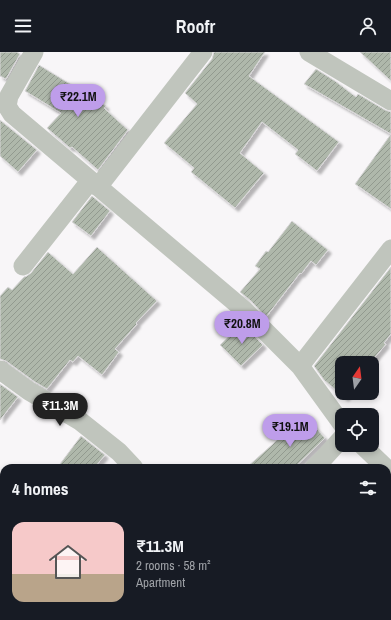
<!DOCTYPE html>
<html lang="en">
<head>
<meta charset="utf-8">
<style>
	:root { --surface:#171b24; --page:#242831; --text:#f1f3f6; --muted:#9ea1a6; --accent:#be9dea }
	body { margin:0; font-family:"Archivo Narrow",sans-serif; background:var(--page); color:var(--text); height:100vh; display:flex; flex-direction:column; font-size:15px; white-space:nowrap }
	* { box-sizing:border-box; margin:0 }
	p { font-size:13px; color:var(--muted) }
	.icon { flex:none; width:22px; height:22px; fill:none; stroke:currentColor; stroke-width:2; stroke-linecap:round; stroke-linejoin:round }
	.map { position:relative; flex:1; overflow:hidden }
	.drawer { position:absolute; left:0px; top:412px; width:391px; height:156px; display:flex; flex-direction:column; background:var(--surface); border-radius:12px 12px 0 0; box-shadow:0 2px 6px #0003 }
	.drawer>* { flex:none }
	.needle { width:26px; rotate:14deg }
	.fabs { position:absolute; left:335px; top:304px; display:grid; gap:8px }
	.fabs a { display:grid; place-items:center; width:44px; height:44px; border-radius:8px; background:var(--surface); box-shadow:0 2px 6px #0003; font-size:20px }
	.price { position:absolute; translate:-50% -34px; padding:0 9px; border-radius:14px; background:var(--accent); color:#111; font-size:13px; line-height:26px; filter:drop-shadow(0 1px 2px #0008) }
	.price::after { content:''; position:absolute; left:50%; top:24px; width:12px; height:9px; margin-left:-6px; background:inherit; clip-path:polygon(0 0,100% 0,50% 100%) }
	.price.on { background:#222; color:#fff }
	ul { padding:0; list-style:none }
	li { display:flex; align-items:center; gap:12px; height:100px; padding:0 12px }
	li span { display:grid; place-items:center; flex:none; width:112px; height:80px; border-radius:12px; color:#555 }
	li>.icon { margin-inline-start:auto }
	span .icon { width:48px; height:48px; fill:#fffc; stroke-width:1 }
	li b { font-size:17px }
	h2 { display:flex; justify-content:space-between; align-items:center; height:48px; padding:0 12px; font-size:17px }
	header { display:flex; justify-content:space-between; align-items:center; height:52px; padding:0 12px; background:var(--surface); font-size:18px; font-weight:700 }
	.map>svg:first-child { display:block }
	.building { fill:url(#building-hatch); stroke:#dad8da; filter:url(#shadow) }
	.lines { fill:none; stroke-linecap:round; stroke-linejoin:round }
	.street-tunnel { stroke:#d4d7d2; stroke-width:19; stroke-dasharray:19 10; stroke-linecap:butt }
	.primary-casing { stroke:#b4bab1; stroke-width:24 }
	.street { stroke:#c0c5bd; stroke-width:19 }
	.primary { stroke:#fff; stroke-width:22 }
</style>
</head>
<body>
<header><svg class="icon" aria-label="menu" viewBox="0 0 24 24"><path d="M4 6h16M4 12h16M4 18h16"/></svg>Roofr<svg class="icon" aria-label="person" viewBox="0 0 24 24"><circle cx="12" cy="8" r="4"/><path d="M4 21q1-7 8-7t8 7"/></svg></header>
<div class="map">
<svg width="391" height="568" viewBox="0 0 391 568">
	<defs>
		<pattern id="building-hatch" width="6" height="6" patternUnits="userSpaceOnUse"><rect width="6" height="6" fill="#afb8ab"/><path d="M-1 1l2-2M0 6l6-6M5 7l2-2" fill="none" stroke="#929a8f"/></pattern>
		<filter id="shadow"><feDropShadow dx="3.5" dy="3.5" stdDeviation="1" flood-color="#0004"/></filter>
	</defs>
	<rect width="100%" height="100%" fill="#f8f6f8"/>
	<!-- building -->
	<path class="building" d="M 0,0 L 17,0 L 20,2 L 6,27 L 0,24 Z
		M 214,0 L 265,0 L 249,24 L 339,90 L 317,119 L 295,102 L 298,98 L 262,70 L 240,101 L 264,121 L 235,156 L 191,120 L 194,116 L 164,91 L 197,52 L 185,41 L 212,7 Z
		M 360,0 L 391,0 L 391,29 Z
		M 39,13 L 106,54 L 104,56 L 128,78 L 98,118 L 72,95 L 70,96 L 47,76 L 61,61 L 25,39 Z
		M 316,17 L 335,29 L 356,45 L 358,42 L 385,58 L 391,60 L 391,82 L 304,32 Z
		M 0,68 L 37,98 L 18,120 L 0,104 Z
		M 391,82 L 391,157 L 355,132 Z
		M 92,144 L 110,159 L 91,184 L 72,170 Z
		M 292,169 L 328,198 L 316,213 L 311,209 L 301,222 L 300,221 L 266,265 L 251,249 L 240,240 L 260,217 L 255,214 L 266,199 L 268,200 Z
		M 97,195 L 157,249 L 136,271 L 137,272 L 115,297 L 119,300 L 102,323 L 78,304 L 73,310 L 70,308 L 47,337 L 35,330 L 6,309 L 0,307 L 0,244 L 8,235 L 12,238 L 24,225 L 27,224 L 31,221 L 48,200 L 73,222 Z
		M 391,215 L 391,282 L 384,291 L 386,292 L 370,311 L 342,311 L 342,341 L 349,341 L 345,346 L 324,328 L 314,314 Z
		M 242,272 L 263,293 L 241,314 L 220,293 Z
		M 0,332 L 18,345 L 0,368 Z
		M 306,365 L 325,386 L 294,416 L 246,416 L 283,383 L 285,385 Z
		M 81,384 L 105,403 L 94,416 L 57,416 Z"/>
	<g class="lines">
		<!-- street-tunnel -->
		<path class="street-tunnel" d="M 82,568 L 85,564"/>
		<!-- primary casing -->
		<g class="primary-casing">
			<path id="primary" d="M 0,565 L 11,568"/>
		</g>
		<!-- street -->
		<path class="street" d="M 34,0 L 9,44 L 7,54 L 12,62 L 243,257 L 300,314
			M 309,0 L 391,49
			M 98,135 L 203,0
			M 23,214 L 90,129
			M 0,318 L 29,339 L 80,369 L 119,400 L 134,416
			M 342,372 L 300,314 L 391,197
			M 362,393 L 386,416
			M 314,416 L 323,407 L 342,386
			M 0,441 L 4,443
			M 0,524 L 4,525"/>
		<!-- primary -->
		<use href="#primary" class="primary"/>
	</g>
</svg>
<div class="fabs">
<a><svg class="needle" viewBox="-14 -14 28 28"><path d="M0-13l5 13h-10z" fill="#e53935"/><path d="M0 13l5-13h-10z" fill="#9ea1a6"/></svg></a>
<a><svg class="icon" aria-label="locate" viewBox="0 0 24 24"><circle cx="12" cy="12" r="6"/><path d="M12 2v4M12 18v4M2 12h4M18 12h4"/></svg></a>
</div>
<b class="price" style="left:78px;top:66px">₹22.1M</b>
<b class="price" style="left:242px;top:293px">₹20.8M</b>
<b class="price on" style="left:60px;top:375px">₹11.3M</b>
<b class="price" style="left:290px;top:396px">₹19.1M</b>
<section class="drawer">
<h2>4 homes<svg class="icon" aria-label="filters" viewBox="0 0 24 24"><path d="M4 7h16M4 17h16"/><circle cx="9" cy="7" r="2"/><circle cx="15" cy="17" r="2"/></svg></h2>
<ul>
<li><span style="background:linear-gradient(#f6c9c9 65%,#b9a48a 0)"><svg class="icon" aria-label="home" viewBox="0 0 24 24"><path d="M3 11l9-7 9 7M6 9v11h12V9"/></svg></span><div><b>₹11.3M</b><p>2 rooms · 58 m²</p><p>Apartment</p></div></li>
</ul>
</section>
</div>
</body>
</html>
